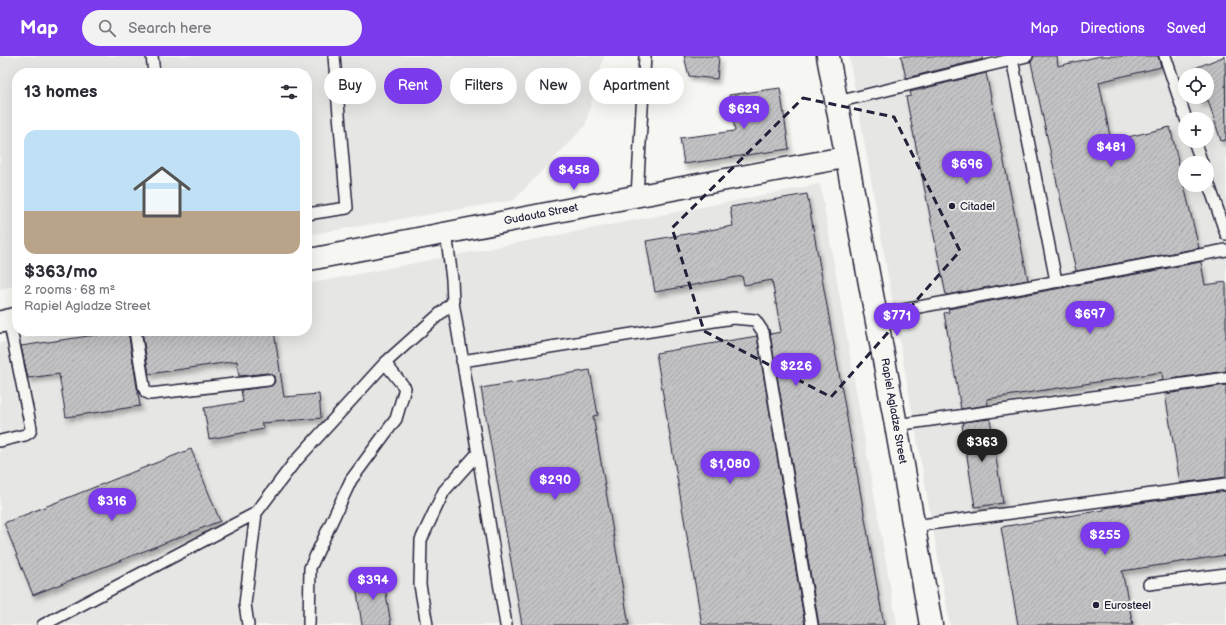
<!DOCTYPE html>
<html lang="en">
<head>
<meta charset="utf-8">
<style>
	:root { --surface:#fff; --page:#f2f2f3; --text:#2b2b33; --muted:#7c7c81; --accent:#7c3aed }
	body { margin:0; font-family:"Balsamiq Sans",sans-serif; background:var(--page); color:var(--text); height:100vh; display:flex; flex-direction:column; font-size:15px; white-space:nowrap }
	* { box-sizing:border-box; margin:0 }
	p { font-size:13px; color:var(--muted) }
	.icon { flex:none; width:22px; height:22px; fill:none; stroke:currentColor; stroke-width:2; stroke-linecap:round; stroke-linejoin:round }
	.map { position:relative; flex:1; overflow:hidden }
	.side { position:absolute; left:12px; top:12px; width:300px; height:268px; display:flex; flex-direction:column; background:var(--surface); border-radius:16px; box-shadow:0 4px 16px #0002 }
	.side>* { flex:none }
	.hud { position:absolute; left:324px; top:12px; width:380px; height:36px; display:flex; gap:8px }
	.controls { position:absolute; left:1178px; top:12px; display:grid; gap:8px }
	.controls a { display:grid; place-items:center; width:36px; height:36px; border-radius:50%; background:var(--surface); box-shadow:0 4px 16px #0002; font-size:20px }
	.price { position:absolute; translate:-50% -34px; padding:0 9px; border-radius:14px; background:var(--accent); color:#fff; font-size:13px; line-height:26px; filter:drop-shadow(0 1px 2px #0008) }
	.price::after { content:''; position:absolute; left:50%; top:24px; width:12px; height:9px; margin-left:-6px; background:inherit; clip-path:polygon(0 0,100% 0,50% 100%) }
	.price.on { background:#222; color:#fff }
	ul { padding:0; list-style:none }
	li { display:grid; align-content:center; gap:8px; height:212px; padding:0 12px }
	li span { display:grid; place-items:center; height:124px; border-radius:12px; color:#555 }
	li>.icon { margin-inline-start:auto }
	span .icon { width:72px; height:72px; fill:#fffc; stroke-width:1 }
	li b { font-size:17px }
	h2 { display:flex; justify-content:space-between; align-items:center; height:48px; padding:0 12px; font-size:17px }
	.pill { padding:0 14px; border-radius:18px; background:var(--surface); box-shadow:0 4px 16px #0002; font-size:14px; line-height:36px }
	.pill.on { background:var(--accent); color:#fff }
	header { display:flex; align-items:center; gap:24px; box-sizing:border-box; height:56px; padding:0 20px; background:var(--accent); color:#fff }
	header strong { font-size:19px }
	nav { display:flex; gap:22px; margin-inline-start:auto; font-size:14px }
	.search { width:280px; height:36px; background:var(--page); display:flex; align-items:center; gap:10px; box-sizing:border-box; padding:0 14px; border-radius:22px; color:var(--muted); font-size:15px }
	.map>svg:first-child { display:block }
	.built { fill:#e6e6e4; fill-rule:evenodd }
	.building { fill:url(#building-hatch); stroke:#22223b; filter:url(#shadow) }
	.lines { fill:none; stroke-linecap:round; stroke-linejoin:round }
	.service-casing { stroke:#22223b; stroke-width:14 }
	.minor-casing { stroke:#22223b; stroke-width:24 }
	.tertiary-casing { stroke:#22223b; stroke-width:25 }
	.service { stroke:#f6f6f2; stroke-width:11 }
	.minor { stroke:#f6f6f2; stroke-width:21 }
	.tertiary { stroke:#f6f6f2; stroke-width:22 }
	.marked { fill:none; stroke:#22223b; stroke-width:3; stroke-dasharray:8 5; stroke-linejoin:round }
	.poi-dot { fill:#22223b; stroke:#f6f6f2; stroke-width:1.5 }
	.labels { text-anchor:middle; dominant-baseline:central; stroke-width:4; stroke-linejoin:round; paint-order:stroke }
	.poi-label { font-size:11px; fill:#22223b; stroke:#f6f6f2; text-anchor:start }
	.street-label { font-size:11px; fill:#22223b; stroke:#f6f6f2 }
</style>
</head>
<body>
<header>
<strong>Map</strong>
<div class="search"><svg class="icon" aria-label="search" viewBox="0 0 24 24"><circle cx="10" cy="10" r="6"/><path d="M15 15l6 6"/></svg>Search here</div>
<nav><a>Map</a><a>Directions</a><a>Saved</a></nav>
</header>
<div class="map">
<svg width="1226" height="569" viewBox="0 0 1226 569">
	<defs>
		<pattern id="building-hatch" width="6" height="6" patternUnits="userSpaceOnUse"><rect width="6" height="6" fill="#c2c2c4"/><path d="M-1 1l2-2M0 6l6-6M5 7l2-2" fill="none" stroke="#a6a6a9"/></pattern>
		<filter id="shadow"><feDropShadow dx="2.5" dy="4.5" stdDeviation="2" flood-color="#0004"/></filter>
	</defs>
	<rect width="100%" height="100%" fill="#f6f6f2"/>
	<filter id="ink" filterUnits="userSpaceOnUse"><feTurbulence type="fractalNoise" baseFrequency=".025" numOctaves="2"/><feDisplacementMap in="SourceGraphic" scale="8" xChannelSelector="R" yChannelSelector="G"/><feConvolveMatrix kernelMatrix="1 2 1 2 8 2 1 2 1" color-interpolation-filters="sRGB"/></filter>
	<g filter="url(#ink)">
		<!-- built -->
		<path class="built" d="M 0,0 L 604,0 L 585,70 L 514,144 L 307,179 L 307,17 L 17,17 L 17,229 L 0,233 Z
			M 849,0 L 1226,0 L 1226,569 L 950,569 ZM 1185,19 L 1207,19 L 1207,41 L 1185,41 ZM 1185,63 L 1207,63 L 1207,85 L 1185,85 ZM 1185,107 L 1207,107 L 1207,129 L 1185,129 Z
			M 820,128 L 897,569 L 0,569 L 0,287 L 64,275 L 307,275 L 307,228 Z"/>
		<!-- building -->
		<path class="building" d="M 684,0 L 719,0 L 717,23 L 689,20 Z
			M 901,0 L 983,0 L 983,3 L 906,22 Z
			M 1034,0 L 1057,0 L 1058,10 L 1100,0 L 1158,0 L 1161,11 L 1099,26 L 1111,85 L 1170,71 L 1199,192 L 1076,215 L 1031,6 Z
			M 1225,0 L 1226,84 L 1221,85 L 1208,44 L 1201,47 L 1199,41 L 1207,41 L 1207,19 L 1192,19 L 1190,14 Z
			M 986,17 L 1028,224 L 946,239 L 906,41 L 911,40 L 910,36 Z
			M 780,32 L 789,93 L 684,108 L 680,82 L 735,75 L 729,39 Z
			M 807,138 L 884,569 L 819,569 L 770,278 L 781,276 L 772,224 L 744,229 L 742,220 L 655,236 L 646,185 L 733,170 L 730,151 Z
			M 1201,206 L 1205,229 L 1226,226 L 1226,315 L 1163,324 L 1162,316 L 987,343 L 988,349 L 961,353 L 944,257 L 949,256 L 948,253 Z
			M 122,275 L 128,275 L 140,350 L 66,361 L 59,318 L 28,322 L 21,290 Z
			M 142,275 L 274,275 L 284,341 L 319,338 L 321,362 L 261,367 L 264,373 L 209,383 L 204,352 L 243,346 L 241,334 L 272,330 L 275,326 L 274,320 L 271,318 L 267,317 L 239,320 L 237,305 L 149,318 Z
			M 757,280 L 805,569 L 702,569 L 656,297 Z
			M 590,314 L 598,359 L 593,360 L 629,569 L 522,569 L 481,332 Z
			M 1226,329 L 1226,421 L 1180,427 L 1165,338 Z
			M 990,363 L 1003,447 L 975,451 L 962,369 L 964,369 L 963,366 Z
			M 191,393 L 220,465 L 33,539 L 4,467 Z
			M 1226,435 L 1226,499 L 1122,515 L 1133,569 L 1018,569 L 1001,471 L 1104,454 L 1104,452 Z
			M 383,519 L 391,569 L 362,569 L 355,523 Z"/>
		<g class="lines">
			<!-- service casing -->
			<g class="service-casing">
				<path id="service" d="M 152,0 L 154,17
					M 1165,0 L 1186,63
					M 1012,3 L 1056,225
					M 837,46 L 1027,0
					M 1194,85 L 1202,107
					M 1207,123 L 1226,178
					M 637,140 L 645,0
					M 307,158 L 347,152 L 334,0
					M 453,246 L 506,569
					M 876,259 L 1226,194
					M 135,275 L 144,331 L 146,336 L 150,338 L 268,324
					M 462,305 L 733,262 L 755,264 L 763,276 L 812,569
					M 896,369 L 1226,322
					M 0,385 L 25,379 L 30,376 L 31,372 L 9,264
					M 914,470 L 1226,428
					M 1149,528 L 1226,518
					M 43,569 L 256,457
					M 248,569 L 245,548 L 256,457 L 293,408 L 385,307 L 453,246 L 452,223 L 446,176
					M 309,569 L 310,512 L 351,424 L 396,363 L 405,332 L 385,307
					M 427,569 L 420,529 L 421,484 L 444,435 L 478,397"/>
			</g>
			<!-- minor casing -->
			<g class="minor-casing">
				<path id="minor" d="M 307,204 L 637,140 L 847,101
					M 0,266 L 17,262"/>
			</g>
			<!-- tertiary casing -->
			<g class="tertiary-casing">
				<path id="tertiary" d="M 828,0 L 896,369 L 931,569"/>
			</g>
			<!-- service -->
			<use href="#service" class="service"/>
			<!-- minor -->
			<use href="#minor" class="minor"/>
			<!-- tertiary -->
			<use href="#tertiary" class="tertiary"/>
		</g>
	</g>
	<!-- marked area -->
	<path class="marked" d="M 803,42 L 894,61 L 960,195 L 831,341 L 704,275 L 672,172 Z"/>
	<!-- markers -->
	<g class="poi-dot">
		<circle cx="952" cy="150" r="4"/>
		<circle cx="1096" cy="549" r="4"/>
	</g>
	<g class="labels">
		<!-- poi labels -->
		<g class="poi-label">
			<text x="960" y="150">Citadel</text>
			<text x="1104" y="549">Eurosteel</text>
		</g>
		<!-- street labels -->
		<g class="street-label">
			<text transform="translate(541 158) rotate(-11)">Gudauta Street</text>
			<text transform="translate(894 355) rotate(80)">Rapiel Agladze Street</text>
		</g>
	</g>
</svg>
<div class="controls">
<a><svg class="icon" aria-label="locate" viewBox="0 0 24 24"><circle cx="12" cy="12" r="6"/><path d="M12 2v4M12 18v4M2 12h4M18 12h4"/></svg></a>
<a>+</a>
<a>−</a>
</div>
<b class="price" style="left:744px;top:74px">$629</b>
<b class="price" style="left:1111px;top:112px">$481</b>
<b class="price" style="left:967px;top:129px">$696</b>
<b class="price" style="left:574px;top:135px">$458</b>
<b class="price" style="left:1090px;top:279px">$697</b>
<b class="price" style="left:897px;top:281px">$771</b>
<b class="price" style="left:796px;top:331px">$226</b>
<b class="price on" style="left:982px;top:407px">$363</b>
<b class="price" style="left:730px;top:429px">$1,080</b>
<b class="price" style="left:555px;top:445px">$290</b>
<b class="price" style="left:112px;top:466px">$316</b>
<b class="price" style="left:1105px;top:500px">$255</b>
<b class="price" style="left:373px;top:545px">$394</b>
<div class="hud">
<a class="pill">Buy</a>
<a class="pill on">Rent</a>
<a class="pill">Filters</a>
<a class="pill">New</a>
<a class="pill">Apartment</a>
</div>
<section class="side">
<h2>13 homes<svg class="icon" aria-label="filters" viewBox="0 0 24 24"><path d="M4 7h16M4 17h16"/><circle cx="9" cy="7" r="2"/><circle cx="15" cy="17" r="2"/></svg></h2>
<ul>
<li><span style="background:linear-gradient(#bfe0f5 65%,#b9a48a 0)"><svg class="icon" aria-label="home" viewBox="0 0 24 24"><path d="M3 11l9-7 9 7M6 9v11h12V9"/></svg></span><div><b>$363/mo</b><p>2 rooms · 68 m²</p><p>Rapiel Agladze Street</p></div></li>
</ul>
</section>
</div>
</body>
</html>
